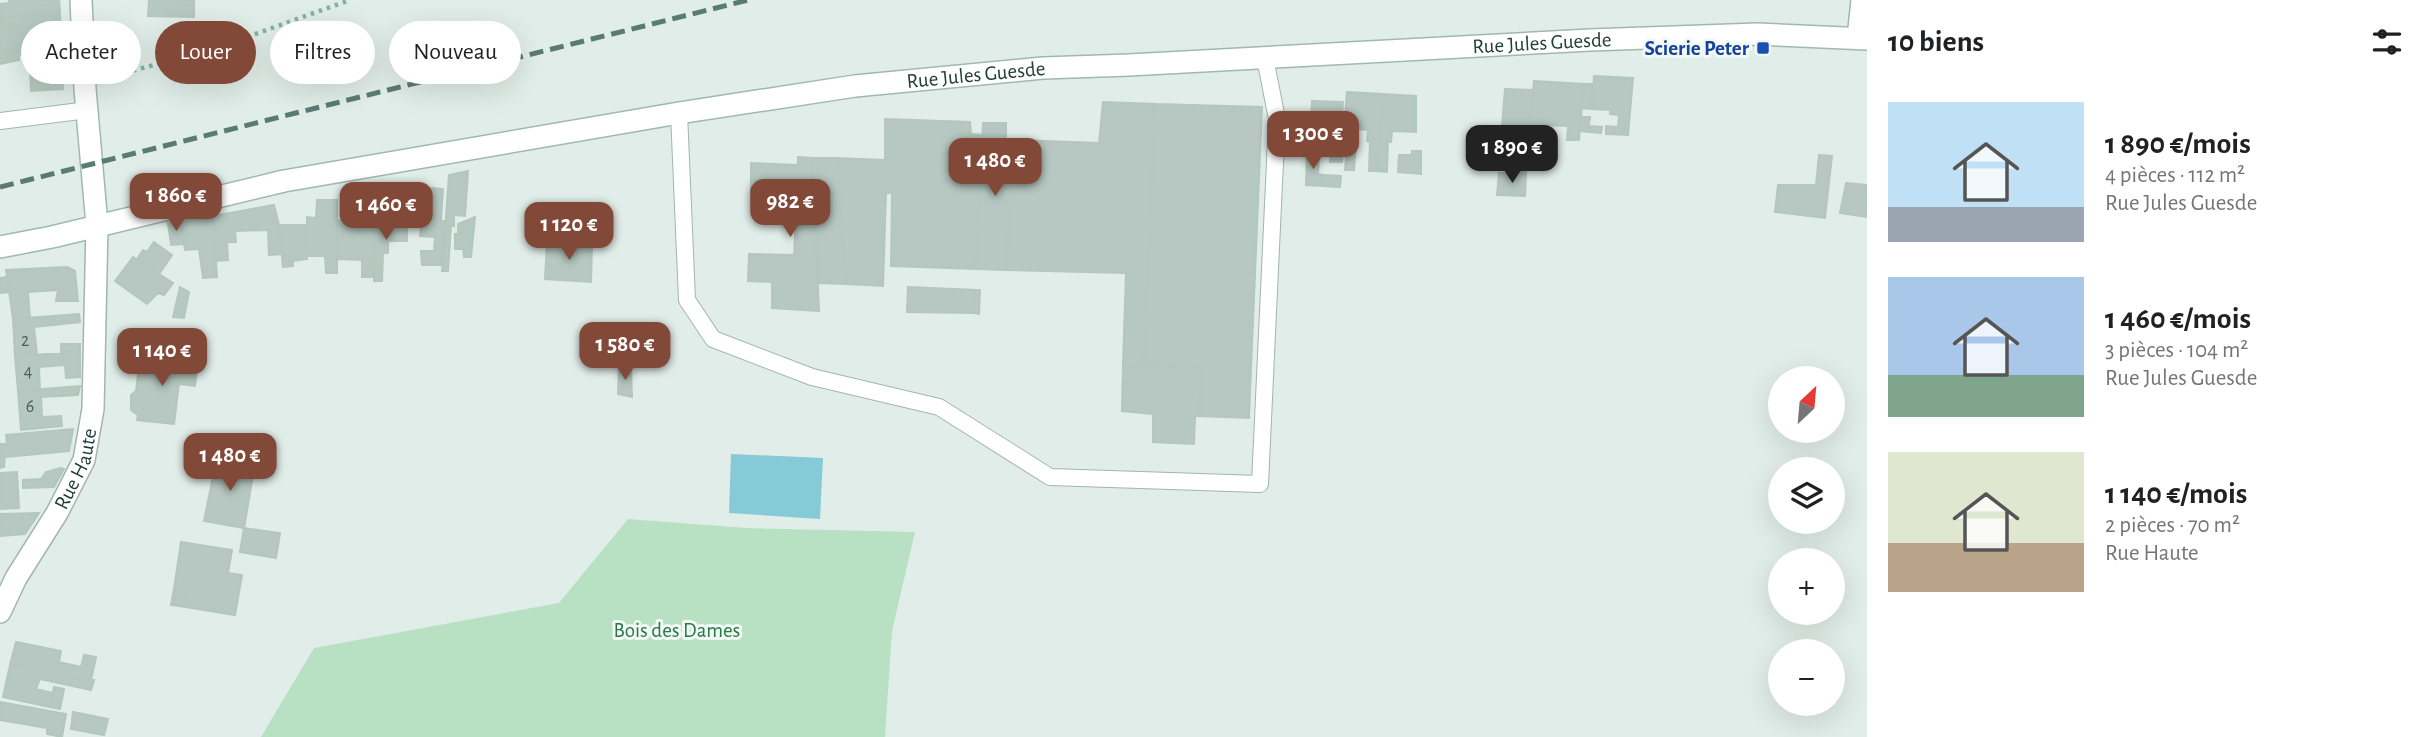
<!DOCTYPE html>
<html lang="fr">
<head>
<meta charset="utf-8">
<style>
	:root { --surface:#fff; --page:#f6f6f6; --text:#202124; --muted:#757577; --accent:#834938 }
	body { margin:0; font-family:"Alegreya Sans",sans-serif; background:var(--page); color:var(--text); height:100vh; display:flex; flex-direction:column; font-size:26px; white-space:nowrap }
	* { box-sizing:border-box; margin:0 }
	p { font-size:23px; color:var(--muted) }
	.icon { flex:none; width:38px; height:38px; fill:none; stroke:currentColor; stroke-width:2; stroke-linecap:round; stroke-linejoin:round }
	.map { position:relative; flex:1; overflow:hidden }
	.side { display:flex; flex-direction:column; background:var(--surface); width:560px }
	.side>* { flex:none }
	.banner { position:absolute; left:21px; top:21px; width:665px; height:63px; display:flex; gap:14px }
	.needle { width:46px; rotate:26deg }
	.tools { position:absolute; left:1768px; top:366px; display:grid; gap:14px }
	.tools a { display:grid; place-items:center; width:77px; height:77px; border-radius:50%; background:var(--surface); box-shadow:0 7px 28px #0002; font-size:35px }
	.price { position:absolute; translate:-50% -60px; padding:0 16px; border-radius:14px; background:var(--accent); color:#fff; font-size:23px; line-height:46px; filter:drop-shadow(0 2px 4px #0008) }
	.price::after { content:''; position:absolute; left:50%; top:42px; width:21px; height:16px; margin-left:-10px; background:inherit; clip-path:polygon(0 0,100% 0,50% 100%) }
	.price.selected { background:#222; color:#fff }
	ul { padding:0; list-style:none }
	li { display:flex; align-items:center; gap:21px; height:175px; padding:0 21px }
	li span { display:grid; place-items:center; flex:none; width:196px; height:140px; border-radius:0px; color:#555 }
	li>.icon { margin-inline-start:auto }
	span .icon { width:84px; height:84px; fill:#fffc; stroke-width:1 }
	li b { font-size:30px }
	h2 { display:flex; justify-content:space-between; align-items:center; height:84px; padding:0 21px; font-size:30px }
	.pill { padding:0 24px; border-radius:32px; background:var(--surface); box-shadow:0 7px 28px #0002; font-size:24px; line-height:63px }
	.pill.selected { background:var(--accent); color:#fff }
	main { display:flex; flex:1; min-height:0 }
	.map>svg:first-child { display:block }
	.green { fill:#b8e0c3 }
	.water { fill:#85cad6 }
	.building { fill:#b6c8c1; stroke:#b3c7bf; stroke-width:2 }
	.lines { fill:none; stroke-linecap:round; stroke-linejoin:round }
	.lane-casing { stroke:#a3b5af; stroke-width:18 }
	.street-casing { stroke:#a3b5af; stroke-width:24 }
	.secondary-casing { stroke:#9fb9b0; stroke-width:24 }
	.path { stroke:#7fb3a2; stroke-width:4.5; stroke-dasharray:3.5 5; stroke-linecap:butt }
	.lane { stroke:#fff; stroke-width:16 }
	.street { stroke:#fff; stroke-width:21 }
	.secondary { stroke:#fff; stroke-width:21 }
	.rail { stroke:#5a7b72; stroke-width:5; stroke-dasharray:14 7; stroke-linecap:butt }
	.transit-dot { fill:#1a4fb4; stroke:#f2f9f5; stroke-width:2.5 }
	.labels { text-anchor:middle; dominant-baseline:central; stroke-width:6; stroke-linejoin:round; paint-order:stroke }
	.number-label { font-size:18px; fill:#46615a }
	.street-label { font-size:21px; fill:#203f37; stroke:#f2f9f5 }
	.transit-label { font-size:21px; font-weight:bold; fill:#164399; stroke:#f2f9f5; text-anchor:end }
	.park-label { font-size:21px; fill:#277946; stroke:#f2f9f5 }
</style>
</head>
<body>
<main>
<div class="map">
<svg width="1867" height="737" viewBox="0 0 1867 737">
	<rect width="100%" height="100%" fill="#e1ede8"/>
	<!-- green -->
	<path class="green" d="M 628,519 L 746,528 L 915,532 L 892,631 L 885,737 L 261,737 L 314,648 L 559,603 Z"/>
	<!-- water -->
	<path class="water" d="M 731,454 L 823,458 L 820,519 L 729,513 Z"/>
	<!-- building -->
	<path class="building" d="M 9,0 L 59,0 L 60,12 L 0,18 L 0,4 L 9,3 Z
		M 149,0 L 194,0 L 194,17 L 148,16 Z
		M 60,12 L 61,44 L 29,45 L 0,51 L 0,30 L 33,27 L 33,15 Z
		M 33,15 L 33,27 L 0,30 L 1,18 Z
		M 61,44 L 63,89 L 31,91 L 29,45 Z
		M 29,45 L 29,54 L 18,55 L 18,48 Z
		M 18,48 L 19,60 L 0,64 L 0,51 Z
		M 1594,76 L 1633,78 L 1628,135 L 1606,134 L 1606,126 L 1618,127 L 1619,115 L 1610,114 L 1611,110 L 1592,109 Z
		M 1534,81 L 1584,84 L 1579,140 L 1567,140 L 1568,126 L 1542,125 L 1541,138 L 1529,138 Z
		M 1584,84 L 1593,84 L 1592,109 L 1582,108 Z
		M 1505,89 L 1533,90 L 1526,174 L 1518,174 L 1519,151 L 1500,149 Z
		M 1347,92 L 1382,94 L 1378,171 L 1369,171 L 1370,142 L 1367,141 L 1368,130 L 1344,128 Z
		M 1382,94 L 1416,96 L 1416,132 L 1392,131 L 1391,142 L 1388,141 L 1387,172 L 1378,171 Z
		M 1312,101 L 1343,102 L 1341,135 L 1344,136 L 1342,162 L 1330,162 L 1331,137 L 1310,135 Z
		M 1103,102 L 1155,104 L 1144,365 L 1123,365 L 1126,273 L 1006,270 L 1014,140 L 1099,143 Z
		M 1155,104 L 1262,107 L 1251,368 L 1144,365 Z
		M 1581,117 L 1590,117 L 1589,126 L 1602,127 L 1601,133 L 1579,131 Z
		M 885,119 L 970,122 L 971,134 L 983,135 L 976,269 L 891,266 L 892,193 L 886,193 L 883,286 L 846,284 L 837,158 L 885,160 Z
		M 983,123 L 1006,123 L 1006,140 L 1014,140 L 1006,270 L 976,269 Z
		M 1347,144 L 1356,145 L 1354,170 L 1345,170 Z
		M 1412,151 L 1421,151 L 1421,174 L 1398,172 L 1399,155 L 1412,155 Z
		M 1307,153 L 1319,154 L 1318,174 L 1323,175 L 1323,186 L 1306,185 Z
		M 1819,155 L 1832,156 L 1825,218 L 1775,212 L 1778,185 L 1816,185 Z
		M 798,157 L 812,158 L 819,311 L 772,308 L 772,282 L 748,281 L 749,254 L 794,255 L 797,193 L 751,191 L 751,163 L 798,165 Z
		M 812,158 L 837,158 L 846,284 L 819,283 Z
		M 468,171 L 465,216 L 454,215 L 454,226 L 451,225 L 448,271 L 442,271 L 449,175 Z
		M 1499,173 L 1526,174 L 1525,196 L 1497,195 Z
		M 1323,175 L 1341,176 L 1340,187 L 1323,186 Z
		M 1846,183 L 1867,185 L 1867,217 L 1840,213 Z
		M 413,187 L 443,189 L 441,221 L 445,221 L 442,265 L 422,265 L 421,251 L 434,251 L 435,237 L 420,236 L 421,223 L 412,221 Z
		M 317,200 L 337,200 L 337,273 L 326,273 L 325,256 L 307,256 L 307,217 L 316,218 Z
		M 274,205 L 279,225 L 283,254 L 269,255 L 268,230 L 235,231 L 236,242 L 227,242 L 228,260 L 216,261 L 213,216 Z
		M 213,216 L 217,277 L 203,278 L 199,249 L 185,250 L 181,221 Z
		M 475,217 L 471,257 L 464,257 L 463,249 L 455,249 L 455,234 L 458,234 L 458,224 Z
		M 337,220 L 374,221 L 373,277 L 362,277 L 362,260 L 337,259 Z
		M 181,221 L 184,244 L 171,245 L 168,223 Z
		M 374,221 L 407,223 L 407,241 L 388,241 L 388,253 L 383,253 L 382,281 L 374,281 Z
		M 279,225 L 307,225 L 307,259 L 293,261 L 293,266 L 283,267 Z
		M 154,242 L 172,255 L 159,274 L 137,259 L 143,250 L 147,252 Z
		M 547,242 L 592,245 L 591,282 L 545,279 Z
		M 133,257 L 173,283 L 164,295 L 158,293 L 147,304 L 115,281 Z
		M 67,267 L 75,271 L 78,301 L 56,301 L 58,290 L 28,292 L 30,318 L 13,319 L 6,270 Z
		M 7,277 L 9,292 L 0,293 L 0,278 Z
		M 180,287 L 189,292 L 184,318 L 173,317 Z
		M 908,287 L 975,290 L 974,313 L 907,312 Z
		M 975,290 L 980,290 L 979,314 L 974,313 Z
		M 79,314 L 80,322 L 34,327 L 37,354 L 15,356 L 13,319 Z
		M 61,344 L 80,344 L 80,352 L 61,353 Z
		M 80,352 L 80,377 L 66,378 L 65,365 L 39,367 L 40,390 L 18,391 L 15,356 Z
		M 147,355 L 198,360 L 195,386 L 179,384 L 174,424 L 137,420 L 138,415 L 131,410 L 131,395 L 136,391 L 139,367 L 146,368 Z
		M 1123,365 L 1201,367 L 1200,416 L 1195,416 L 1194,444 L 1153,442 L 1153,414 L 1122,411 Z
		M 619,367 L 631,370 L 632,397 L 618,394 Z
		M 1201,367 L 1251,368 L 1249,418 L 1200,416 Z
		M 80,386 L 78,395 L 41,397 L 42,417 L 61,416 L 62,426 L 21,430 L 18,391 Z
		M 73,429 L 69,451 L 5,457 L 4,467 L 0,468 L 0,444 L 7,444 L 6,435 Z
		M 217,457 L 255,464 L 244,528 L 204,521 Z
		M 60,468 L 64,469 L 54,487 L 23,488 L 23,480 L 41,479 L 46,472 Z
		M 17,472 L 19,508 L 0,509 L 0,473 Z
		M 39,513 L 25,534 L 0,536 L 0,514 Z
		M 244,528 L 280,533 L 276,558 L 240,552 Z
		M 181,542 L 232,550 L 228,573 L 242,575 L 235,615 L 185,607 L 188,592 L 174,589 Z
		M 174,589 L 188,592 L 185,607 L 171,605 Z
		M 16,642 L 61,651 L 59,662 L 81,667 L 84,655 L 96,657 L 91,680 L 10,665 Z
		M 10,665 L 91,680 L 94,680 L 91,690 L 40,679 L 36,689 L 53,693 L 50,707 L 3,697 Z
		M 54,687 L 64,689 L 60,709 L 50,707 Z
		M 0,702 L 66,714 L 62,737 L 47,734 L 47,728 L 0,720 Z
		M 73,712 L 108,719 L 104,735 L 71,729 Z"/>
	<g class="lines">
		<!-- lane casing -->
		<g class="lane-casing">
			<path id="lane" d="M 679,113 L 687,300 L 713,339 L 812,377 L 939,407 L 1050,477 L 1260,484 L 1277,119 L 1265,58
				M 0,121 L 88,110"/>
		</g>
		<!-- street casing -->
		<g class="street-casing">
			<g id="street">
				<path d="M 1858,38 L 1862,0"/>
				<path id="s1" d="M 0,612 L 16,578 L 57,513 L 84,460 L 93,409 L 97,225"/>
			</g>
		</g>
		<!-- secondary casing -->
		<g class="secondary-casing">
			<g id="secondary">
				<path d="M 81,0 L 85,89 L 97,225"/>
				<path id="s2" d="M 0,247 L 52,237 L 284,181 L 679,113 L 855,86 L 1043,68 L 1129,65 L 1590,40 L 1758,34 L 1867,39"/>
			</g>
		</g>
		<!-- path -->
		<path class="path" d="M 108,77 L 208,51 L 350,0"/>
		<!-- lane -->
		<use href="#lane" class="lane"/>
		<!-- street -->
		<use href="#street" class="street"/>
		<!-- secondary -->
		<use href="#secondary" class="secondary"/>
		<!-- rail -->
		<path class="rail" d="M 0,187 L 748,0"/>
	</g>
	<!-- markers -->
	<rect class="transit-dot" x="1756" y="41" width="14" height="14" rx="3.5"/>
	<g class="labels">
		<!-- number labels -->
		<g class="number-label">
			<text x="25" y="341">2</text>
			<text x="28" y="372">4</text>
			<text x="30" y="407">6</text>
		</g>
		<!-- street labels -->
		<g class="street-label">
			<text stroke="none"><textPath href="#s2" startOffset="1559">Rue Jules Guesde</textPath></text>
			<text stroke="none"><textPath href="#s2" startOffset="992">Rue Jules Guesde</textPath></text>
			<text stroke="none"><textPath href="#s1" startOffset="163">Rue Haute</textPath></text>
		</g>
		<!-- transit labels -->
		<g class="transit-label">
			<text x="1749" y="48">Scierie Peter</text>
		</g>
		<!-- park labels -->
		<g class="park-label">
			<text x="677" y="630">Bois des Dames</text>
		</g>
	</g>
</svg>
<div class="tools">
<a><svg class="needle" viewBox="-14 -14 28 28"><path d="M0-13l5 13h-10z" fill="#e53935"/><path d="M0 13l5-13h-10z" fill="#757577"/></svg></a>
<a><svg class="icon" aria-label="layers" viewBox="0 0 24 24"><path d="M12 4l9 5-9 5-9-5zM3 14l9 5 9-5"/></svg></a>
<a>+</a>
<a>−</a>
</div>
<b class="price" style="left:1313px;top:171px">1 300 €</b>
<b class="price selected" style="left:1512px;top:185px">1 890 €</b>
<b class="price" style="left:995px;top:198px">1 480 €</b>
<b class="price" style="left:176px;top:233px">1 860 €</b>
<b class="price" style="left:790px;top:239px">982 €</b>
<b class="price" style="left:386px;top:242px">1 460 €</b>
<b class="price" style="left:569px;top:262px">1 120 €</b>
<b class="price" style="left:625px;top:382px">1 580 €</b>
<b class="price" style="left:162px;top:388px">1 140 €</b>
<b class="price" style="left:230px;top:493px">1 480 €</b>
<div class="banner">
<a class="pill">Acheter</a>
<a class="pill selected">Louer</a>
<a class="pill">Filtres</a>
<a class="pill">Nouveau</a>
</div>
</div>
<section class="side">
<h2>10 biens<svg class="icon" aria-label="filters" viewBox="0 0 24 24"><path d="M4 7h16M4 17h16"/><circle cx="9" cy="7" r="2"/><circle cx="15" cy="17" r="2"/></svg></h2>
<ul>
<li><span style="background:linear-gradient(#bfe0f5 75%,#9aa5b1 0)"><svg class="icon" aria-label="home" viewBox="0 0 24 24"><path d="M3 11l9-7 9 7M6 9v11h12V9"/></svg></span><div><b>1 890 €/mois</b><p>4 pièces · 112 m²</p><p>Rue Jules Guesde</p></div></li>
<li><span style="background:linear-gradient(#a9c7e8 70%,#7fa58c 0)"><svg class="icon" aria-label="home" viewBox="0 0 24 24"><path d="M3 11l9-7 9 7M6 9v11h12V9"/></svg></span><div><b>1 460 €/mois</b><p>3 pièces · 104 m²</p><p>Rue Jules Guesde</p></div></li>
<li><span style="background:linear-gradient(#dfe7d0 65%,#b9a48a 0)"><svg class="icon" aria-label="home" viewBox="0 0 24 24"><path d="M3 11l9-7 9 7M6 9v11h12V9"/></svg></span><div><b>1 140 €/mois</b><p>2 pièces · 70 m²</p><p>Rue Haute</p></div></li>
</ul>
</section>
</main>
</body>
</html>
